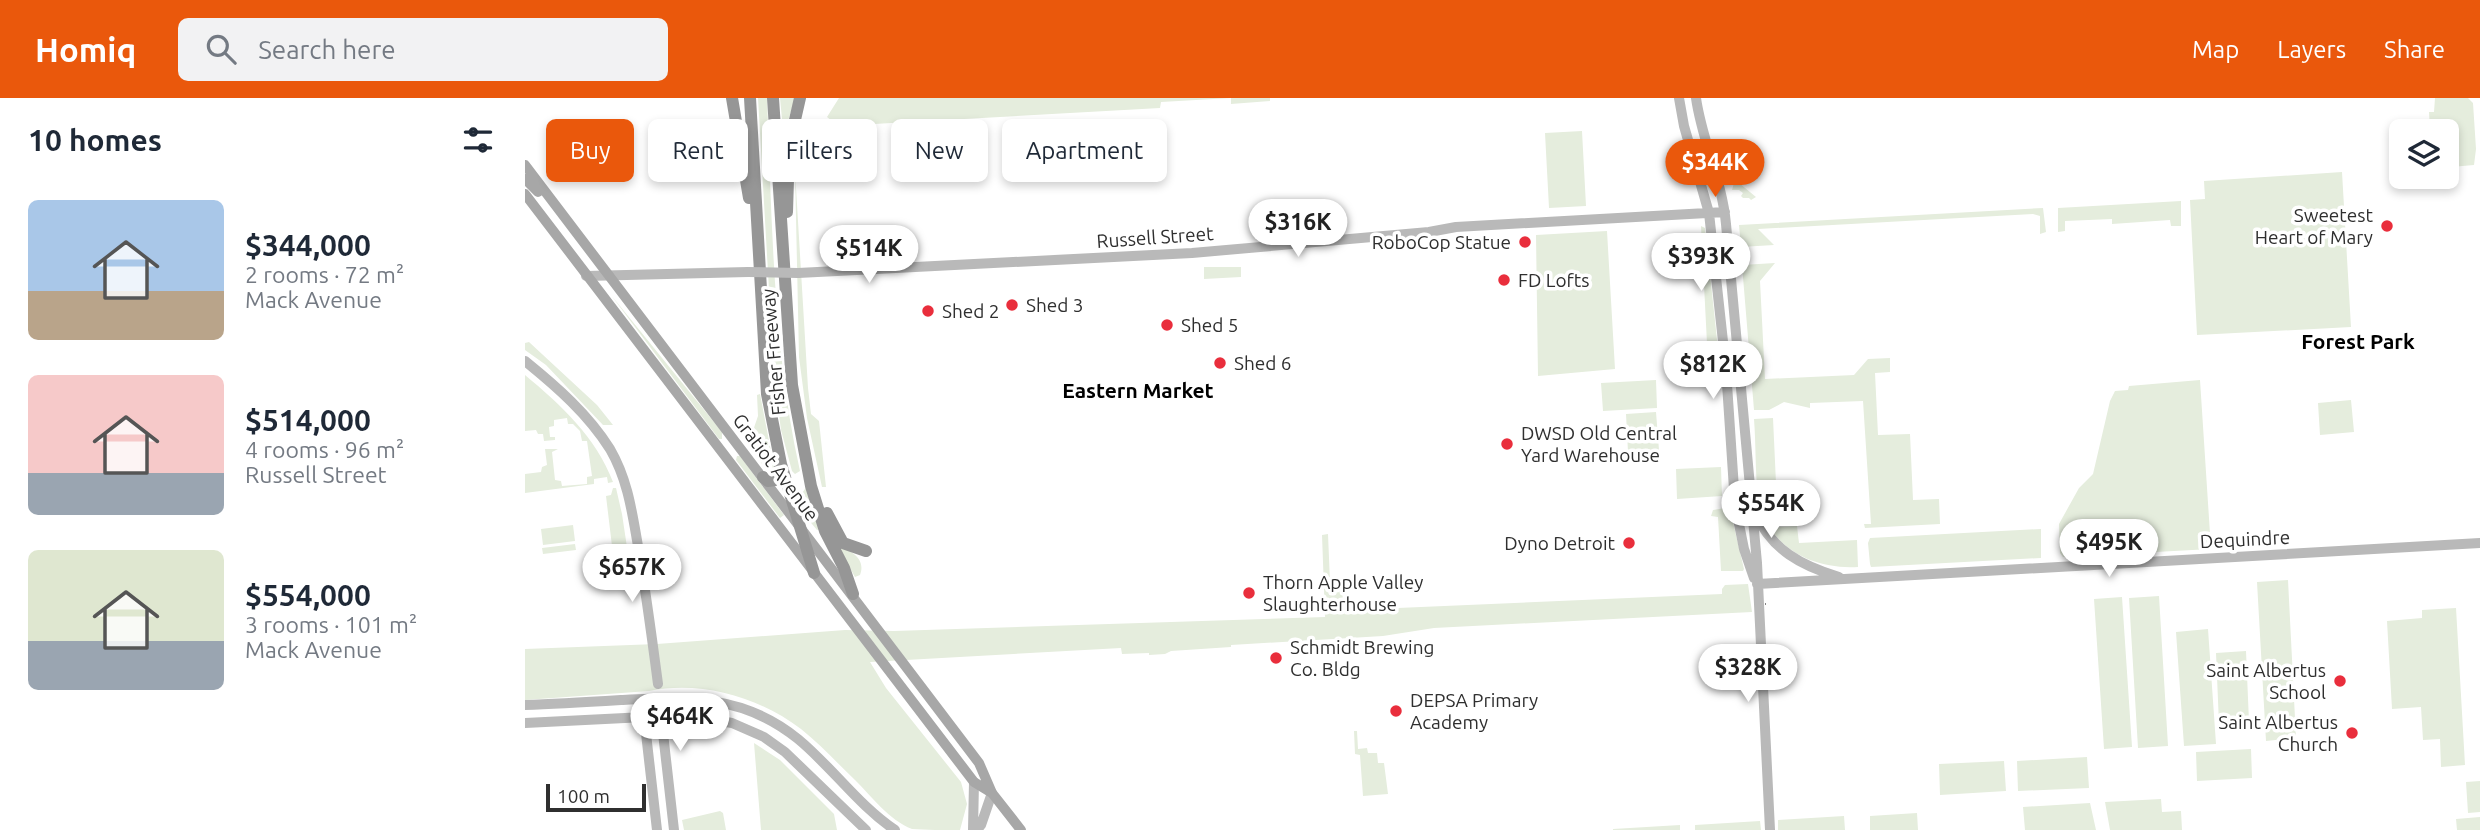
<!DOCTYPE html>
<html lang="en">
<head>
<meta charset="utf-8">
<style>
	:root { --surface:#fff; --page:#f2f2f3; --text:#1f2937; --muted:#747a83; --accent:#ea580c }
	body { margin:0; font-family:Ubuntu,sans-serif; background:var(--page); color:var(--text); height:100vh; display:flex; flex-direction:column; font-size:26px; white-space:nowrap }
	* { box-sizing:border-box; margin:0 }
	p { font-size:23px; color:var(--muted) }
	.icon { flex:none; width:38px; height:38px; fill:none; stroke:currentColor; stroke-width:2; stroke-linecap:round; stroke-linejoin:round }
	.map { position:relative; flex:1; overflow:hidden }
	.side { display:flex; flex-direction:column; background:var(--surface); width:525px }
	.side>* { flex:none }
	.hud { position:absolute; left:21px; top:21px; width:665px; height:63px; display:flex; gap:14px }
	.buttons { position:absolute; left:1864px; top:21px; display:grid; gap:14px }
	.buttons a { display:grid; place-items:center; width:70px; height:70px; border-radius:10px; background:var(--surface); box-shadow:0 4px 10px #0003; font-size:35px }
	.scale { position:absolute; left:21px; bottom:18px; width:100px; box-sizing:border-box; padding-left:7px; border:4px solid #2f2f2f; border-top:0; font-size:19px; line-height:24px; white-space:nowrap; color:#2f2f2f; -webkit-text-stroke:5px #fff; paint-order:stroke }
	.price { position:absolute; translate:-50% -60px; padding:0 16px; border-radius:24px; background:#fff; color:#222; font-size:23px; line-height:46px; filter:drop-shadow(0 2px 4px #0008) }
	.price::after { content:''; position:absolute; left:50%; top:42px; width:21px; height:16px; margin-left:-10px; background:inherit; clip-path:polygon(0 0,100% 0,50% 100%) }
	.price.current { background:var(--accent); color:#fff }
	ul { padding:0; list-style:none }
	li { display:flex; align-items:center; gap:21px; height:175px; padding:0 28px }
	li span { display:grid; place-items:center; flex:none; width:196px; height:140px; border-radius:10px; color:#555 }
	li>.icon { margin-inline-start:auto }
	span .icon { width:84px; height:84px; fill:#fffc; stroke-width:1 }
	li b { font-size:30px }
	h2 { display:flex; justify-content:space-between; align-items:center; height:84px; padding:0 28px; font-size:30px }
	.tag { padding:0 24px; border-radius:10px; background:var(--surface); box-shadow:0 4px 10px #0003; font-size:24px; line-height:63px }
	.tag.current { background:var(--accent); color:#fff }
	header { display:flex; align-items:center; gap:42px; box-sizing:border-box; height:98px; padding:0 35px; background:var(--accent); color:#fff }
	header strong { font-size:33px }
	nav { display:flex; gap:38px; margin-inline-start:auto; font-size:24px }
	.search { width:490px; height:63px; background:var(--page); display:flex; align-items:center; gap:18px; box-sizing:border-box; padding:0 24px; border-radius:10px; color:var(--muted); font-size:26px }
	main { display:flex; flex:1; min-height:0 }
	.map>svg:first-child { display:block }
	.green { fill:#e5eddd }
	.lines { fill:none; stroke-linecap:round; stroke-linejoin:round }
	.secondary { stroke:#b9b9b9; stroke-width:10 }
	.primary { stroke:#a7a7a7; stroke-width:10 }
	.highway { stroke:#969696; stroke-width:12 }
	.rail { stroke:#848484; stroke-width:2; stroke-dasharray:7 5; stroke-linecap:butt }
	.secondary-bridge { stroke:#b9b9b9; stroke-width:10 }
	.poi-dot { fill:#e92e3c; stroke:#fff; stroke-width:2.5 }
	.labels { text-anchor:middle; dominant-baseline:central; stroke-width:7; stroke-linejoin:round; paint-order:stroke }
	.poi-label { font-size:19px; fill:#2f2f2f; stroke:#fff; text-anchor:start }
	.street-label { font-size:19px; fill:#2f2f2f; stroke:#fff }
	.neighbourhood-label { font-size:21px; font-weight:bold; fill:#000; stroke:#fff }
</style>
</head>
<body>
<header>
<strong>Homiq</strong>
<div class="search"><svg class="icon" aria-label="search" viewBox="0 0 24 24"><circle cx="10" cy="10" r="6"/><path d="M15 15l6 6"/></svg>Search here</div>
<nav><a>Map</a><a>Layers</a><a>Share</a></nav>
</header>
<main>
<section class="side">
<h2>10 homes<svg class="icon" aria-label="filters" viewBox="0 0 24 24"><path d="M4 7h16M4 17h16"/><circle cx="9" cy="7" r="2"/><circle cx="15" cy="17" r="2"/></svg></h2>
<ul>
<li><span style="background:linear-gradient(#a9c7e8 65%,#b9a48a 0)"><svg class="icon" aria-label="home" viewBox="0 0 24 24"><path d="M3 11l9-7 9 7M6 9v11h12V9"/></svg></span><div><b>$344,000</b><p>2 rooms · 72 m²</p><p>Mack Avenue</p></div></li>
<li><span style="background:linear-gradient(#f6c9c9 70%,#9aa5b1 0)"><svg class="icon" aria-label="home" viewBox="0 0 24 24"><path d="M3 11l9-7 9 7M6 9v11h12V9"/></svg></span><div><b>$514,000</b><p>4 rooms · 96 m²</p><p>Russell Street</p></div></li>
<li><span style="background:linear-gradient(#dfe7d0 65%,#9aa5b1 0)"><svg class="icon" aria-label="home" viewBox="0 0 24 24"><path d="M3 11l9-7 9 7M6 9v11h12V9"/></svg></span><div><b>$554,000</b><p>3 rooms · 101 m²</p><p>Mack Avenue</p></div></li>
</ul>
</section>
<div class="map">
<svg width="1955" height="732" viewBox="0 0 1955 732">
	<rect width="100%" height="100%" fill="#fff"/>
	<!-- green -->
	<path class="green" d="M 233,0 L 242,0 C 247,124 248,253 275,373 L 270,376 L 267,373 L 256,332 L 249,279 Z
		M 255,0 L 270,0 L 263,23 L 257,21 Z
		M 314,0 L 745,0 L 745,3 L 706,6 L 706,0 L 636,4 L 635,10 L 313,28 L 302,19 Z
		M 1910,0 L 1943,0 L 1948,5 L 1951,51 L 1949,67 L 1926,69 L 1926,66 L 1922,66 L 1922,33 L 1905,33 L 1904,14 L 1909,14 Z
		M 563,33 L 571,33 L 572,79 L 564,79 Z
		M 1057,33 L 1061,108 L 1024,110 L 1020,35 Z
		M 270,73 L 283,290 L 286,316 L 294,323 L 301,389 L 297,389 L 282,320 L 274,259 Z
		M 1817,74 L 1826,229 L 1672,237 L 1665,102 L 1680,101 L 1679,83 Z
		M 1209,85 L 1214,85 L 1231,99 L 1226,102 L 1224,100 L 1218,100 L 1216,98 L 1218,95 L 1214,92 L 1207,92 Z
		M 1656,103 L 1656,128 L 1646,128 L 1645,122 L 1587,126 L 1587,121 L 1540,123 L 1540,133 L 1533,134 L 1533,110 Z
		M 1518,110 L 1521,134 L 1515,136 L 1515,118 L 1508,116 L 1233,131 L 1249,147 L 1216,149 L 1214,127 Z
		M 1176,128 L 1180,130 L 1194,260 L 1193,264 L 1183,265 Z
		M 1082,133 L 1090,271 L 1013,278 L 1011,137 Z
		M 1250,165 L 1235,183 L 1240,281 L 1329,277 L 1343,261 L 1365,260 L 1365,274 L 1350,275 L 1353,337 L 1385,336 L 1388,402 L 1414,401 L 1415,426 L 1340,430 L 1339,426 L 1346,426 L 1338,303 L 1285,305 L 1285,310 L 1259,304 L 1244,312 L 1229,312 L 1217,167 Z
		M 679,169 L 716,169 L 716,179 L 679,181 Z
		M 86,197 L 197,334 L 197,341 L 194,341 Z
		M 4,244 L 72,307 L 88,327 L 78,327 L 21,267 L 0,252 L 0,245 Z
		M 0,277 C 36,307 71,339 88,384 L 83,385 L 82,379 L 69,381 L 69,386 L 0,395 L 0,376 L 16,374 L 17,369 L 22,367 L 20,351 L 33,351 L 27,354 L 30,382 L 36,383 L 37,388 L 62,386 L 62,379 L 67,378 L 62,343 L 57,343 L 55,333 L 48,326 L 43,326 L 42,320 L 29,322 L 29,328 L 24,329 L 25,339 L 30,339 L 30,342 L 19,343 L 18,336 L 13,336 L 11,332 L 0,333 Z
		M 1131,282 L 1132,310 L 1078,313 L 1076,285 Z
		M 1675,282 L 1686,451 L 1538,459 L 1535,455 L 1534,426 L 1554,390 L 1568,376 L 1585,303 L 1590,293 L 1603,292 L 1604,288 Z
		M 235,296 L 250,374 L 248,376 L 243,374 L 223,347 L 233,318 L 232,297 Z
		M 1826,302 L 1829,334 L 1795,337 L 1793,305 Z
		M 1131,314 L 1134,352 L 1103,354 L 1101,316 Z
		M 1248,320 L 1253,429 L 1272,428 L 1274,445 L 1332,442 L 1333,469 C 1286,472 1241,448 1233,398 C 1230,373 1231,346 1229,321 Z
		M 212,358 L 215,358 L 259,417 L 255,420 L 211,362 Z
		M 1196,369 L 1197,398 L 1152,401 L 1151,371 Z
		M 282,388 L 295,431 L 292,432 L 277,414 L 273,401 Z
		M 88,390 L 91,390 L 97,416 L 103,456 L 100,459 L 82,460 L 81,449 L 87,448 L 81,398 L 86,397 Z
		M 1200,410 L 1201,416 L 1206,416 L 1219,471 L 1218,473 L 1196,473 L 1193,419 L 1186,418 L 1188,412 Z
		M 48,427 L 50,443 L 18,447 L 16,431 Z
		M 1516,431 L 1516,460 L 1346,469 L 1345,466 L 1343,445 L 1345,440 Z
		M 803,436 L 805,484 L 817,484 L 818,508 L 826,512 L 1197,496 L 1197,491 L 1200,487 L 1223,486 L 1227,514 L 909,530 L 858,538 L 706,547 L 706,549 L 646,553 L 640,556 L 624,557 L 624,555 L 597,556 L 596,550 L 345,564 L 361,590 L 436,684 L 442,706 L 435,732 C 421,732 399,732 387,731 C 364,722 347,699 330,682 C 312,665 295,646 276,631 C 234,599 176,582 124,593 L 0,602 L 0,551 L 132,546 L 320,532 L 369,533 L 800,519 L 797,437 Z
		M 309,442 C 322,453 342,458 335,477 L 330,479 Z
		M 50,446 L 51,452 L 18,456 L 17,450 Z
		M 1763,482 L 1771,640 L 1741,643 L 1732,484 Z
		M 1634,498 L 1643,648 L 1613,650 L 1604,500 Z
		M 1597,499 L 1607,649 L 1579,651 L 1569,501 Z
		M 1931,510 L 1940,667 L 1916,669 L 1915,641 L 1898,642 L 1896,609 L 1867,611 L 1862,523 L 1897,520 L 1897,512 Z
		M 1683,531 L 1691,646 L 1659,648 L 1651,534 Z
		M 1721,553 L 1724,624 L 1694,626 L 1691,555 Z
		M 829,633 L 832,633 L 833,651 L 842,650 L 843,655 L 852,655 L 853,665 L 859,665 L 863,696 L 838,698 L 835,657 L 830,656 Z
		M 229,645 L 255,662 L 309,716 L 312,732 L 236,732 Z
		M 1726,651 L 1727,680 L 1672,683 L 1671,654 Z
		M 1562,659 L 1564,690 L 1493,693 L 1492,663 Z
		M 1479,663 L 1481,693 L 1415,697 L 1414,666 Z
		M 1955,683 L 1955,714 L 1943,715 L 1941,684 Z
		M 1636,701 L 1637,714 L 1656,713 L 1657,732 L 1585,732 L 1580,704 Z
		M 1565,705 L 1571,732 L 1500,732 L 1498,709 Z
		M 195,713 L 198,715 L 201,732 L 159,732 L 157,722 Z
		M 1392,715 L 1393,732 L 1345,732 L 1345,718 Z
		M 1319,718 L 1320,732 L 1253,732 L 1253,722 Z
		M 1955,719 L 1955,732 L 1932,732 L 1931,721 Z
		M 1235,723 L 1236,732 L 1170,732 L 1170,727 Z
		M 1155,727 L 1155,732 L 1088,732 L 1088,731 Z"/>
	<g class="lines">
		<!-- secondary -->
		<path class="secondary" d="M 1154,0 L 1159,28 L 1184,115 L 1201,271 L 1210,406 L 1219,451 L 1229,480
			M 1171,0 C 1177,43 1197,82 1201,126 L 1232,465 L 1245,732
			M 273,175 L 667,155 L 904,134 L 931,129 L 1200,114
			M 61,178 L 223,174
			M 0,263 C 32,289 63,316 85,351 C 103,382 107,414 113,448 C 121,494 127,540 133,586
			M 1230,414 C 1246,452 1277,468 1314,479
			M 1232,486 L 1955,445
			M 134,600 L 149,732
			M 0,607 C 32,606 64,604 96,602 C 162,599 218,596 273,641 C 307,669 333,707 370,732
			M 119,618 L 132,732
			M 0,625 L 160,617 L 207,625 L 239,639 L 260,654 L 341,732
			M 448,732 L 449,684
			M 452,732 L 456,727 L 467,695"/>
		<!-- primary -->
		<path class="primary" d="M 0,67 L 454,665 L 467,695 L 496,732
			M 0,81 L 13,94
			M 0,96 L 449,684 L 467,695"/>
		<!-- highway -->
		<path class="highway" d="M 207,0 L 224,100
			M 225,0 L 242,296 L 256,366 L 289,475
			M 248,0 L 267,287 L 286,388 L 300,433 L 319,470 L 328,496
			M 262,114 L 264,48 L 275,0
			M 238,379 L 243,383 L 250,382 L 256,367
			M 302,415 L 318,445 L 341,453"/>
		<!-- rail -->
		<path class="rail" d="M 1240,506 L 1241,506"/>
		<!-- secondary-bridge -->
		<path class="secondary-bridge" d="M 223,174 L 273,175"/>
	</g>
	<!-- markers -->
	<g class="poi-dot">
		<circle cx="1862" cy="128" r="7"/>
		<circle cx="1000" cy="144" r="7"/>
		<circle cx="979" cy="182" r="7"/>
		<circle cx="487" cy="207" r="7"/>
		<circle cx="403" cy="213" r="7"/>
		<circle cx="642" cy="227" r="7"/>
		<circle cx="695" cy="265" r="7"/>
		<circle cx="982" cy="346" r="7"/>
		<circle cx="1104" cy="445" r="7"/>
		<circle cx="724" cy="495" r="7"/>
		<circle cx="751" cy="560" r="7"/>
		<circle cx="1815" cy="583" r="7"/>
		<circle cx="871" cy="613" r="7"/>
		<circle cx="1827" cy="635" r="7"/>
	</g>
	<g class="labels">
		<!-- poi labels -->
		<g class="poi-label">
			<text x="1848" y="117" text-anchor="end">Sweetest<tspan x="1848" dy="22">Heart of Mary</tspan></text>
			<text x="986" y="144" text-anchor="end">RoboCop Statue</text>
			<text x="993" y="182">FD Lofts</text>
			<text x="501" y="207">Shed 3</text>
			<text x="417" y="213">Shed 2</text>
			<text x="656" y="227">Shed 5</text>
			<text x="709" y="265">Shed 6</text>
			<text x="996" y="335">DWSD Old Central<tspan x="996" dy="22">Yard Warehouse</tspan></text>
			<text x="1090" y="445" text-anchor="end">Dyno Detroit</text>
			<text x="738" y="484">Thorn Apple Valley<tspan x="738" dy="22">Slaughterhouse</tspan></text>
			<text x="765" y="549">Schmidt Brewing<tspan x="765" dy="22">Co. Bldg</tspan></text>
			<text x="1801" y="572" text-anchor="end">Saint Albertus<tspan x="1801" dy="22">School</tspan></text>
			<text x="885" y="602">DEPSA Primary<tspan x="885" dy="22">Academy</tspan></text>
			<text x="1813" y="624" text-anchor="end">Saint Albertus<tspan x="1813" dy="22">Church</tspan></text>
		</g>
		<!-- street labels -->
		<g class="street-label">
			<text transform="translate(630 139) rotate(-4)">Russell Street</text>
			<text transform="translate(248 254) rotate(-95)">Fisher Freeway</text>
			<text transform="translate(251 369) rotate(53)">Gratiot Avenue</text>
			<text transform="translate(1720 441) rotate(-3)">Dequindre</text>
		</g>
		<!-- neighbourhood labels -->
		<g class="neighbourhood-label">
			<text x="1833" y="243">Forest Park</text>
			<text x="613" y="292">Eastern Market</text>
		</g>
	</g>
</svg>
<div class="buttons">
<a><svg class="icon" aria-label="layers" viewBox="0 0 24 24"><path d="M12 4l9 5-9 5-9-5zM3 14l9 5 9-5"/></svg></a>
</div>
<div class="scale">100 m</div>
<b class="price current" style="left:1190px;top:101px">$344K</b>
<b class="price" style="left:773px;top:161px">$316K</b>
<b class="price" style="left:344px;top:187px">$514K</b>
<b class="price" style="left:1176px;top:195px">$393K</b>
<b class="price" style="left:1188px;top:303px">$812K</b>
<b class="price" style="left:1246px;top:442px">$554K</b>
<b class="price" style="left:1584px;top:481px">$495K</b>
<b class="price" style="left:107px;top:506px">$657K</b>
<b class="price" style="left:1223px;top:606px">$328K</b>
<b class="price" style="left:155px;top:655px">$464K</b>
<div class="hud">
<a class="tag current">Buy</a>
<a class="tag">Rent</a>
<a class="tag">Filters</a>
<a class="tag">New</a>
<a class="tag">Apartment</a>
</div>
</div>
</main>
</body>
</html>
